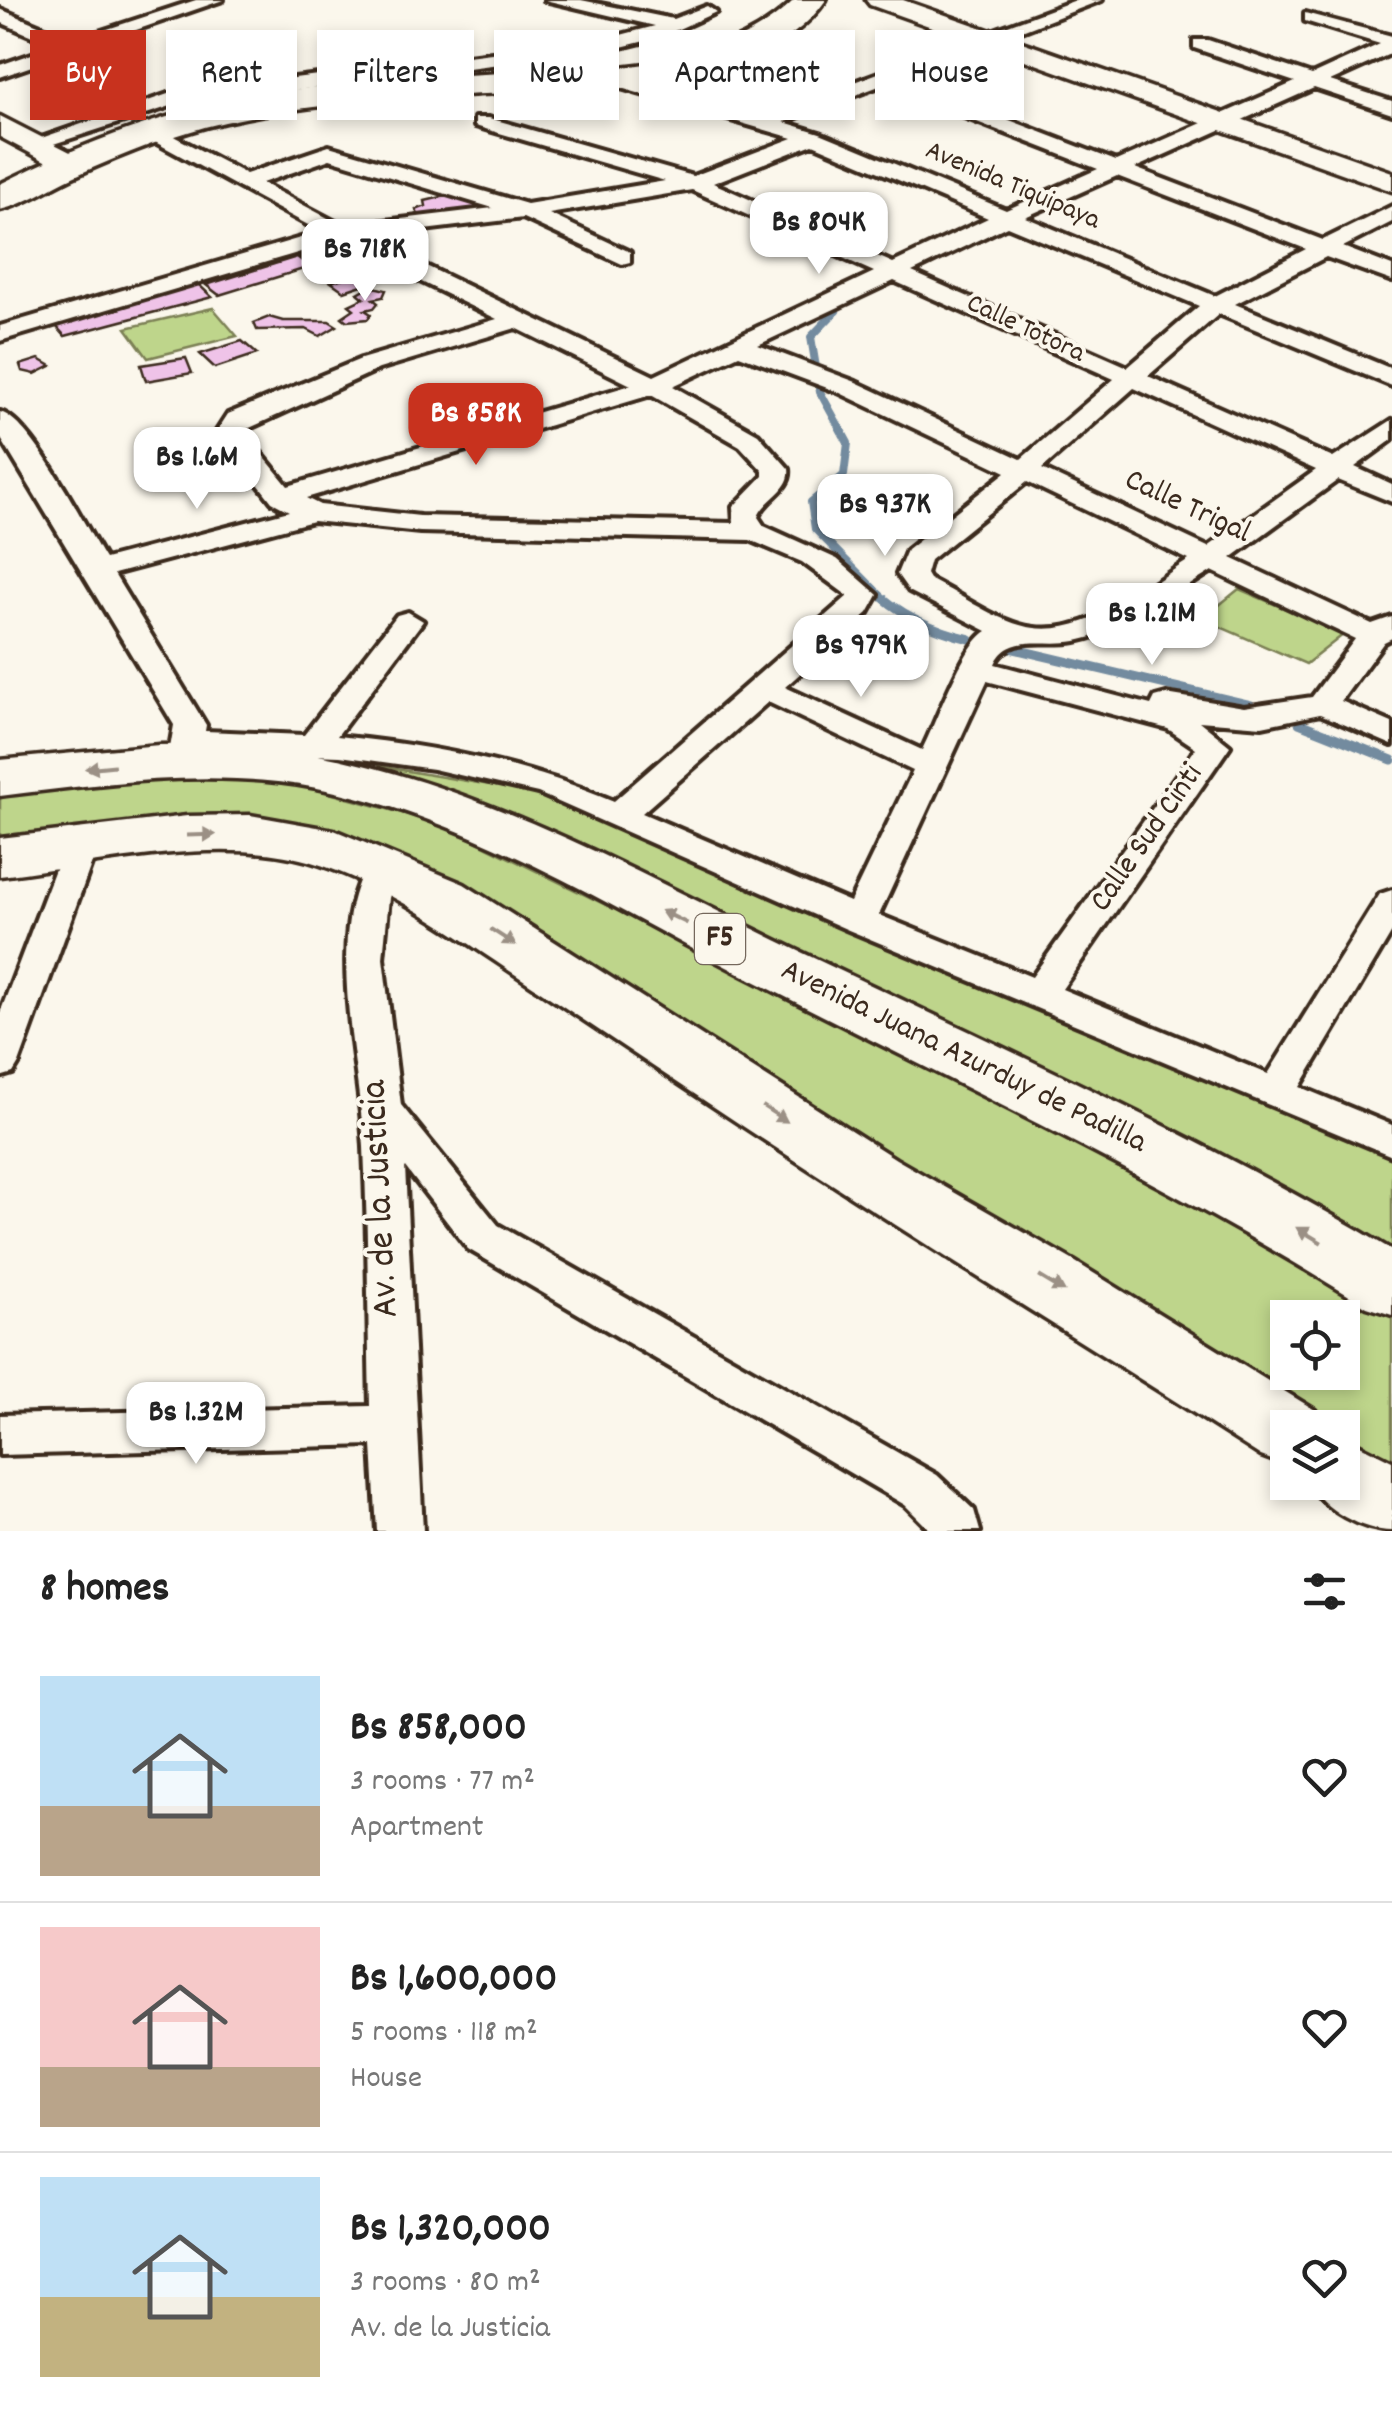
<!DOCTYPE html>
<html lang="en">
<head>
<meta charset="utf-8">
<style>
	:root { --surface:#fff; --page:#f2f2f2; --text:#222; --muted:#767676; --line:#e0e0e0; --accent:#c8321e }
	body { margin:0; font-family:Dekko,sans-serif; background:var(--page); color:var(--text); height:100vh; display:flex; flex-direction:column; font-size:38px; white-space:nowrap }
	* { box-sizing:border-box; margin:0 }
	p { font-size:32px; color:var(--muted) }
	.icon { flex:none; width:55px; height:55px; fill:none; stroke:currentColor; stroke-width:2; stroke-linecap:round; stroke-linejoin:round }
	.map { position:relative; height:1531px; overflow:hidden }
	.side { display:flex; flex-direction:column; background:var(--surface); flex:1 }
	.side>* { flex:none }
	.hud { position:absolute; left:30px; top:30px; width:1332px; height:90px; display:flex; gap:20px }
	.fabs { position:absolute; left:1270px; top:1300px; display:grid; gap:20px }
	.fabs a { display:grid; place-items:center; width:90px; height:90px; border-radius:0px; background:var(--surface); box-shadow:0 5px 15px #0003; font-size:50px }
	.price { position:absolute; translate:-50% -85px; padding:0 22px; border-radius:20px; background:#fff; color:#222; font-size:32px; line-height:65px; filter:drop-shadow(0 2px 5px #0008) }
	.price::after { content:''; position:absolute; left:50%; top:60px; width:30px; height:22px; margin-left:-15px; background:inherit; clip-path:polygon(0 0,100% 0,50% 100%) }
	.price.active { background:var(--accent); color:#fff }
	ul { padding:0; list-style:none }
	li { display:flex; align-items:center; gap:30px; height:250px; padding:0 40px }
	li+li { border-top:2px solid var(--line) }
	li span { display:grid; place-items:center; flex:none; width:280px; height:200px; border-radius:0px; color:#555 }
	li>.icon { margin-inline-start:auto }
	span .icon { width:120px; height:120px; fill:#fffc; stroke-width:1 }
	li b { font-size:42px }
	h2 { display:flex; justify-content:space-between; align-items:center; height:120px; padding:0 40px; font-size:42px }
	.chip { padding:0 35px; border-radius:0px; background:var(--surface); box-shadow:0 5px 15px #0003; font-size:35px; line-height:90px }
	.chip.active { background:var(--accent); color:#fff }
	.map>svg:first-child { display:block }
	.green { fill:#bed58b; stroke:#7c8054; stroke-width:2.5; fill-rule:evenodd }
	.lines { fill:none; stroke-linecap:round; stroke-linejoin:round }
	.stream-far1 { stroke:#738b9f; stroke-width:8 }
	.stream { stroke:#738b9f; stroke-width:9 }
	.building { fill:#efc3e8; stroke:#3b2a1e; stroke-width:2.5 }
	.street-casing { stroke:#3b2a1e; stroke-width:8 }
	.secondary-casing { stroke:#3b2a1e; stroke-width:7 }
	.highway-casing { stroke:#3b2a1e; stroke-width:7 }
	.street { fill:#fbf7ec; fill-rule:evenodd }
	.secondary { fill:#fbf7ec; fill-rule:evenodd }
	.highway { fill:#fbf7ec; fill-rule:evenodd }
	.oneway { fill:#9b9085 }
	.labels { text-anchor:middle; dominant-baseline:central; stroke-width:8; stroke-linejoin:round; paint-order:stroke }
	.far-street-label { font-size:28px; fill:#3b2a1e; stroke:#fbf7ec }
	.shield { fill:#fbf7ec; stroke:#75685c; stroke-width:2.5 }
	.shield-label { font-size:30px; font-weight:bold; fill:#3b2a1e }
	.street-label { font-size:32px; fill:#3b2a1e; stroke:#fbf7ec }
	.near-street-label { font-size:38px; fill:#3b2a1e; stroke:#fbf7ec }
</style>
</head>
<body>
<div class="map">
<svg width="1392" height="1531" viewBox="0 0 1392 1531">
	<rect width="100%" height="100%" fill="#fbf7ec"/>
	<filter id="ink" filterUnits="userSpaceOnUse"><feTurbulence type="fractalNoise" baseFrequency=".01" numOctaves="2"/><feDisplacementMap in="SourceGraphic" scale="20" xChannelSelector="R" yChannelSelector="G"/><feConvolveMatrix kernelMatrix="1 2 1 2 8 2 1 2 1" color-interpolation-filters="sRGB"/></filter>
	<g filter="url(#ink)">
		<!-- green -->
		<path class="green" d="M 213,308 L 237,336 L 148,358 L 126,328 Z
			M 1239,589 L 1344,634 L 1306,664 L 1202,619 Z
			M 378,766 L 526,791 L 1080,1016 L 1392,1152 L 1392,1255 L 685,895 L 533,822 Z
			M 149,776 L 282,780 L 438,823 L 880,1039 L 1392,1309 L 1392,1475 L 1343,1442 L 1342,1428 L 1321,1427 L 326,836 L 0,847 L 0,792 ZM 1288,1318 L 1342,1318 L 1342,1372 L 1288,1372 Z"/>
		<g class="lines">
			<!-- stream-far1 -->
			<path class="stream-far1" d="M 836,311 L 811,337 L 820,392 L 848,443 L 844,475 L 811,502 L 815,529 L 874,589"/>
			<!-- stream -->
			<path class="stream" d="M 871,587 C 896,613 935,631 970,639
				M 1010,648 L 1251,705
				M 1299,723 L 1392,760"/>
		</g>
		<!-- building -->
		<path class="building" d="M 450,195 L 490,206 L 491,210 L 420,219 L 416,210 L 426,206 L 425,201 Z
			M 343,243 L 357,252 L 333,260 L 349,271 L 329,277 L 300,257 Z
			M 297,257 L 310,267 L 219,295 L 206,285 Z
			M 376,267 L 389,276 L 344,291 L 331,282 Z
			M 198,284 L 212,297 L 65,336 L 55,325 Z
			M 370,286 L 386,290 L 383,297 L 373,299 L 378,303 L 374,308 L 365,310 L 371,314 L 368,319 L 347,321 L 342,317 L 354,309 L 349,305 L 364,298 L 358,293 Z
			M 269,317 L 283,321 L 329,321 L 337,326 L 320,336 L 306,329 L 257,330 L 254,323 Z
			M 242,341 L 257,354 L 215,368 L 200,354 Z
			M 186,358 L 192,373 L 146,381 L 141,365 Z
			M 39,359 L 51,366 L 35,374 L 22,371 L 20,365 Z"/>
		<g class="lines">
			<!-- street casing -->
			<g class="street-casing">
				<path id="street" d="M 196,0 L 223,0 L 0,77 L 0,65 L 55,46 L 0,22 L 0,9 L 74,40 Z
					M 545,0 L 581,0 L 673,19 L 707,6 L 716,12 L 661,37 L 609,50 L 171,106 L 41,148 L 34,150 L 24,144 L 168,94 L 609,38 L 655,26 Z
					M 1076,0 L 1102,0 L 900,78 L 1116,161 L 1295,82 L 1194,48 L 1194,40 L 1208,40 L 1312,75 L 1380,44 L 1305,21 L 1305,13 L 1392,36 L 1392,53 L 1330,81 L 1392,101 L 1392,114 L 1314,88 L 1135,168 L 1323,240 L 1392,206 L 1392,222 L 1343,247 L 1392,266 L 1392,281 L 1326,257 L 1235,304 L 1392,369 L 1392,386 L 1219,314 L 1148,376 L 1333,458 L 1392,420 L 1392,440 L 1355,467 L 1392,484 L 1392,502 L 1338,480 L 1231,558 L 1372,624 L 1392,617 L 1392,638 L 1384,642 L 1341,701 L 1392,723 L 1392,745 L 1320,714 L 1262,726 L 1199,721 L 1230,746 L 1062,989 L 1268,1074 L 1380,894 L 1392,890 L 1392,932 L 1300,1087 L 1392,1125 L 1392,1156 L 846,929 L 538,793 L 433,769 L 340,756 L 202,751 L 195,767 L 173,767 L 168,760 L 174,725 L 0,437 L 0,412 C 32,420 86,528 105,559 L 289,511 L 272,502 L 217,431 L 228,414 L 361,359 L 497,319 L 338,241 L 0,341 L 0,326 L 321,232 L 144,136 L 144,128 L 158,128 L 246,174 L 329,146 L 527,204 L 665,181 L 475,126 L 475,118 L 489,118 L 693,176 L 793,138 L 593,80 L 593,72 L 607,72 L 762,116 ZM 882,85 L 1098,169 L 1006,210 L 820,133 L 784,122 ZM 813,144 L 988,218 L 893,263 L 713,183 ZM 330,159 L 493,208 L 343,226 L 262,183 ZM 1117,176 L 1306,249 L 1215,296 L 1025,217 ZM 692,190 L 874,272 L 654,376 L 366,237 L 523,218 L 622,264 L 630,262 L 630,252 L 549,214 ZM 1007,226 L 1199,306 L 1128,367 L 912,272 ZM 894,281 L 1114,379 L 1021,459 L 856,382 L 758,345 ZM 516,328 L 631,385 L 288,486 L 243,431 L 379,369 ZM 739,355 L 838,392 L 1006,472 L 907,550 L 897,574 L 909,591 L 987,631 C 962,646 937,721 922,750 L 785,687 L 868,613 L 878,595 L 837,559 L 764,526 L 758,517 C 765,498 792,490 789,469 L 758,434 L 673,386 ZM 1134,388 L 1316,470 L 1208,547 L 1042,469 ZM 651,395 L 740,446 L 763,471 L 763,476 L 733,507 L 734,523 L 420,516 L 320,505 L 306,498 ZM 1027,482 L 1189,560 C 1141,590 1081,643 1020,625 C 989,616 958,593 929,579 L 926,574 L 930,560 ZM 313,521 L 420,532 L 750,540 L 802,562 L 848,596 L 614,801 C 527,764 431,745 337,736 L 423,621 L 408,612 L 397,615 L 304,735 L 205,731 L 206,725 L 114,574 ZM 1212,571 L 1355,639 L 1312,697 L 1244,707 L 1166,694 L 1155,697 L 1151,705 L 995,664 C 1009,632 1045,647 1076,641 C 1127,631 1168,598 1212,571 ZM 987,681 L 1168,729 L 1196,748 L 1032,977 L 879,915 ZM 768,702 L 913,771 L 850,902 L 642,813 Z
					M 80,837 L 92,840 L 97,848 L 19,1063 L 13,1073 L 0,1077 L 0,1013 L 63,848 L 68,840 Z
					M 381,858 L 393,861 L 398,869 L 389,898 L 383,958 L 401,1105 L 498,1225 L 937,1475 L 974,1510 L 980,1531 L 931,1531 L 905,1505 L 468,1249 L 405,1167 L 423,1531 L 377,1531 L 372,1445 L 0,1455 L 0,1415 L 370,1406 C 368,1320 368,1233 364,1147 C 360,1063 323,935 369,861 Z"/>
			</g>
			<!-- secondary casing -->
			<g class="secondary-casing">
				<path id="secondary" d="M 866,0 L 903,0 L 1392,172 L 1392,191 L 870,5 Z
					M 0,116 L 80,157 L 85,163 L 80,169 L 60,169 L 0,137 Z"/>
			</g>
			<!-- highway casing -->
			<g class="highway-casing">
				<path id="highway" d="M 794,0 L 826,0 C 759,97 571,88 465,95 C 385,100 303,104 225,122 C 173,134 123,154 75,176 C 51,187 26,204 0,210 L 0,184 C 86,141 177,108 272,93 C 342,82 413,78 484,74 C 584,68 718,77 794,0 Z
					M 238,744 C 445,761 621,866 803,953 C 1002,1048 1203,1137 1392,1250 L 1392,1315 L 1367,1307 C 1169,1182 959,1086 752,980 C 613,909 472,818 317,788 C 212,768 105,783 0,796 L 0,760 L 159,745 Z
					M 250,815 L 334,830 L 464,884 L 896,1159 L 1074,1261 L 1315,1410 L 1323,1428 L 1288,1428 L 1288,1466 L 1261,1456 C 1079,1339 894,1227 714,1107 C 649,1064 584,1020 519,977 C 453,933 385,884 308,861 C 216,835 93,865 0,876 L 0,838 L 187,816 Z
					M 1342,1436 L 1392,1461 L 1392,1531 C 1363,1531 1322,1510 1309,1482 L 1342,1482 Z"/>
			</g>
			<!-- street -->
			<use href="#street" class="street"/>
			<!-- secondary -->
			<use href="#secondary" class="secondary"/>
			<!-- highway -->
			<use href="#highway" class="highway"/>
		</g>
		<!-- one-way arrows -->
		<defs><path id="oneway-solid" d="M-6-.8H1V-3.2L6.5 0L1 3.2V.8H-6Z" transform="scale(2.5)"/></defs>
		<g class="oneway">
			<use href="#oneway-solid" transform="translate(100 767) rotate(174)"/>
			<use href="#oneway-solid" transform="translate(201 835) rotate(-2)"/>
			<use href="#oneway-solid" transform="translate(674 917) rotate(-154)"/>
			<use href="#oneway-solid" transform="translate(503 937) rotate(33)"/>
			<use href="#oneway-solid" transform="translate(775 1114) rotate(33)"/>
			<use href="#oneway-solid" transform="translate(1309 1235) rotate(-149)"/>
			<use href="#oneway-solid" transform="translate(1052 1284) rotate(31)"/>
		</g>
	</g>
	<g class="labels">
		<!-- far-street labels -->
		<g class="far-street-label">
			<text transform="translate(1012 187) rotate(23)">Avenida Tiquipaya</text>
			<text transform="translate(1025 330) rotate(25)">Calle Totora</text>
		</g>
		<!-- shield labels -->
		<rect class="shield" x="695" y="914" width="50" height="50" rx="8"/>
		<g class="shield-label">
			<text x="720" y="939">F5</text>
		</g>
		<!-- street labels -->
		<g class="street-label">
			<text transform="translate(1187 508) rotate(25)">Calle Trigal</text>
			<text transform="translate(1148 839) rotate(-55)">Calle Sud Cinti</text>
			<text transform="translate(963 1058) rotate(26)">Avenida Juana Azurduy de Padilla</text>
		</g>
		<!-- near-street labels -->
		<g class="near-street-label">
			<text transform="translate(382 1199) rotate(-93)">Av. de la Justicia</text>
		</g>
	</g>
</svg>
<div class="fabs">
<a><svg class="icon" aria-label="locate" viewBox="0 0 24 24"><circle cx="12" cy="12" r="6"/><path d="M12 2v4M12 18v4M2 12h4M18 12h4"/></svg></a>
<a><svg class="icon" aria-label="layers" viewBox="0 0 24 24"><path d="M12 4l9 5-9 5-9-5zM3 14l9 5 9-5"/></svg></a>
</div>
<b class="price" style="left:819px;top:277px">Bs 804K</b>
<b class="price" style="left:365px;top:304px">Bs 718K</b>
<b class="price active" style="left:476px;top:468px">Bs 858K</b>
<b class="price" style="left:197px;top:512px">Bs 1.6M</b>
<b class="price" style="left:885px;top:559px">Bs 937K</b>
<b class="price" style="left:1152px;top:668px">Bs 1.21M</b>
<b class="price" style="left:861px;top:700px">Bs 979K</b>
<b class="price" style="left:196px;top:1467px">Bs 1.32M</b>
<div class="hud">
<a class="chip active">Buy</a>
<a class="chip">Rent</a>
<a class="chip">Filters</a>
<a class="chip">New</a>
<a class="chip">Apartment</a>
<a class="chip">House</a>
</div>
</div>
<section class="side">
<h2>8 homes<svg class="icon" aria-label="filters" viewBox="0 0 24 24"><path d="M4 7h16M4 17h16"/><circle cx="9" cy="7" r="2"/><circle cx="15" cy="17" r="2"/></svg></h2>
<ul>
<li><span style="background:linear-gradient(#bfe0f5 65%,#b9a48a 0)"><svg class="icon" aria-label="home" viewBox="0 0 24 24"><path d="M3 11l9-7 9 7M6 9v11h12V9"/></svg></span><div><b>Bs 858,000</b><p>3 rooms · 77 m²</p><p>Apartment</p></div><svg class="icon" aria-label="heart" viewBox="0 0 24 24"><path d="M12 20l-8-8c-3-5 5-10 8-4 3-6 11-1 8 4z"/></svg></li>
<li><span style="background:linear-gradient(#f6c9c9 70%,#b9a48a 0)"><svg class="icon" aria-label="home" viewBox="0 0 24 24"><path d="M3 11l9-7 9 7M6 9v11h12V9"/></svg></span><div><b>Bs 1,600,000</b><p>5 rooms · 118 m²</p><p>House</p></div><svg class="icon" aria-label="heart" viewBox="0 0 24 24"><path d="M12 20l-8-8c-3-5 5-10 8-4 3-6 11-1 8 4z"/></svg></li>
<li><span style="background:linear-gradient(#bfe0f5 60%,#c2b280 0)"><svg class="icon" aria-label="home" viewBox="0 0 24 24"><path d="M3 11l9-7 9 7M6 9v11h12V9"/></svg></span><div><b>Bs 1,320,000</b><p>3 rooms · 80 m²</p><p>Av. de la Justicia</p></div><svg class="icon" aria-label="heart" viewBox="0 0 24 24"><path d="M12 20l-8-8c-3-5 5-10 8-4 3-6 11-1 8 4z"/></svg></li>
</ul>
</section>
</body>
</html>
